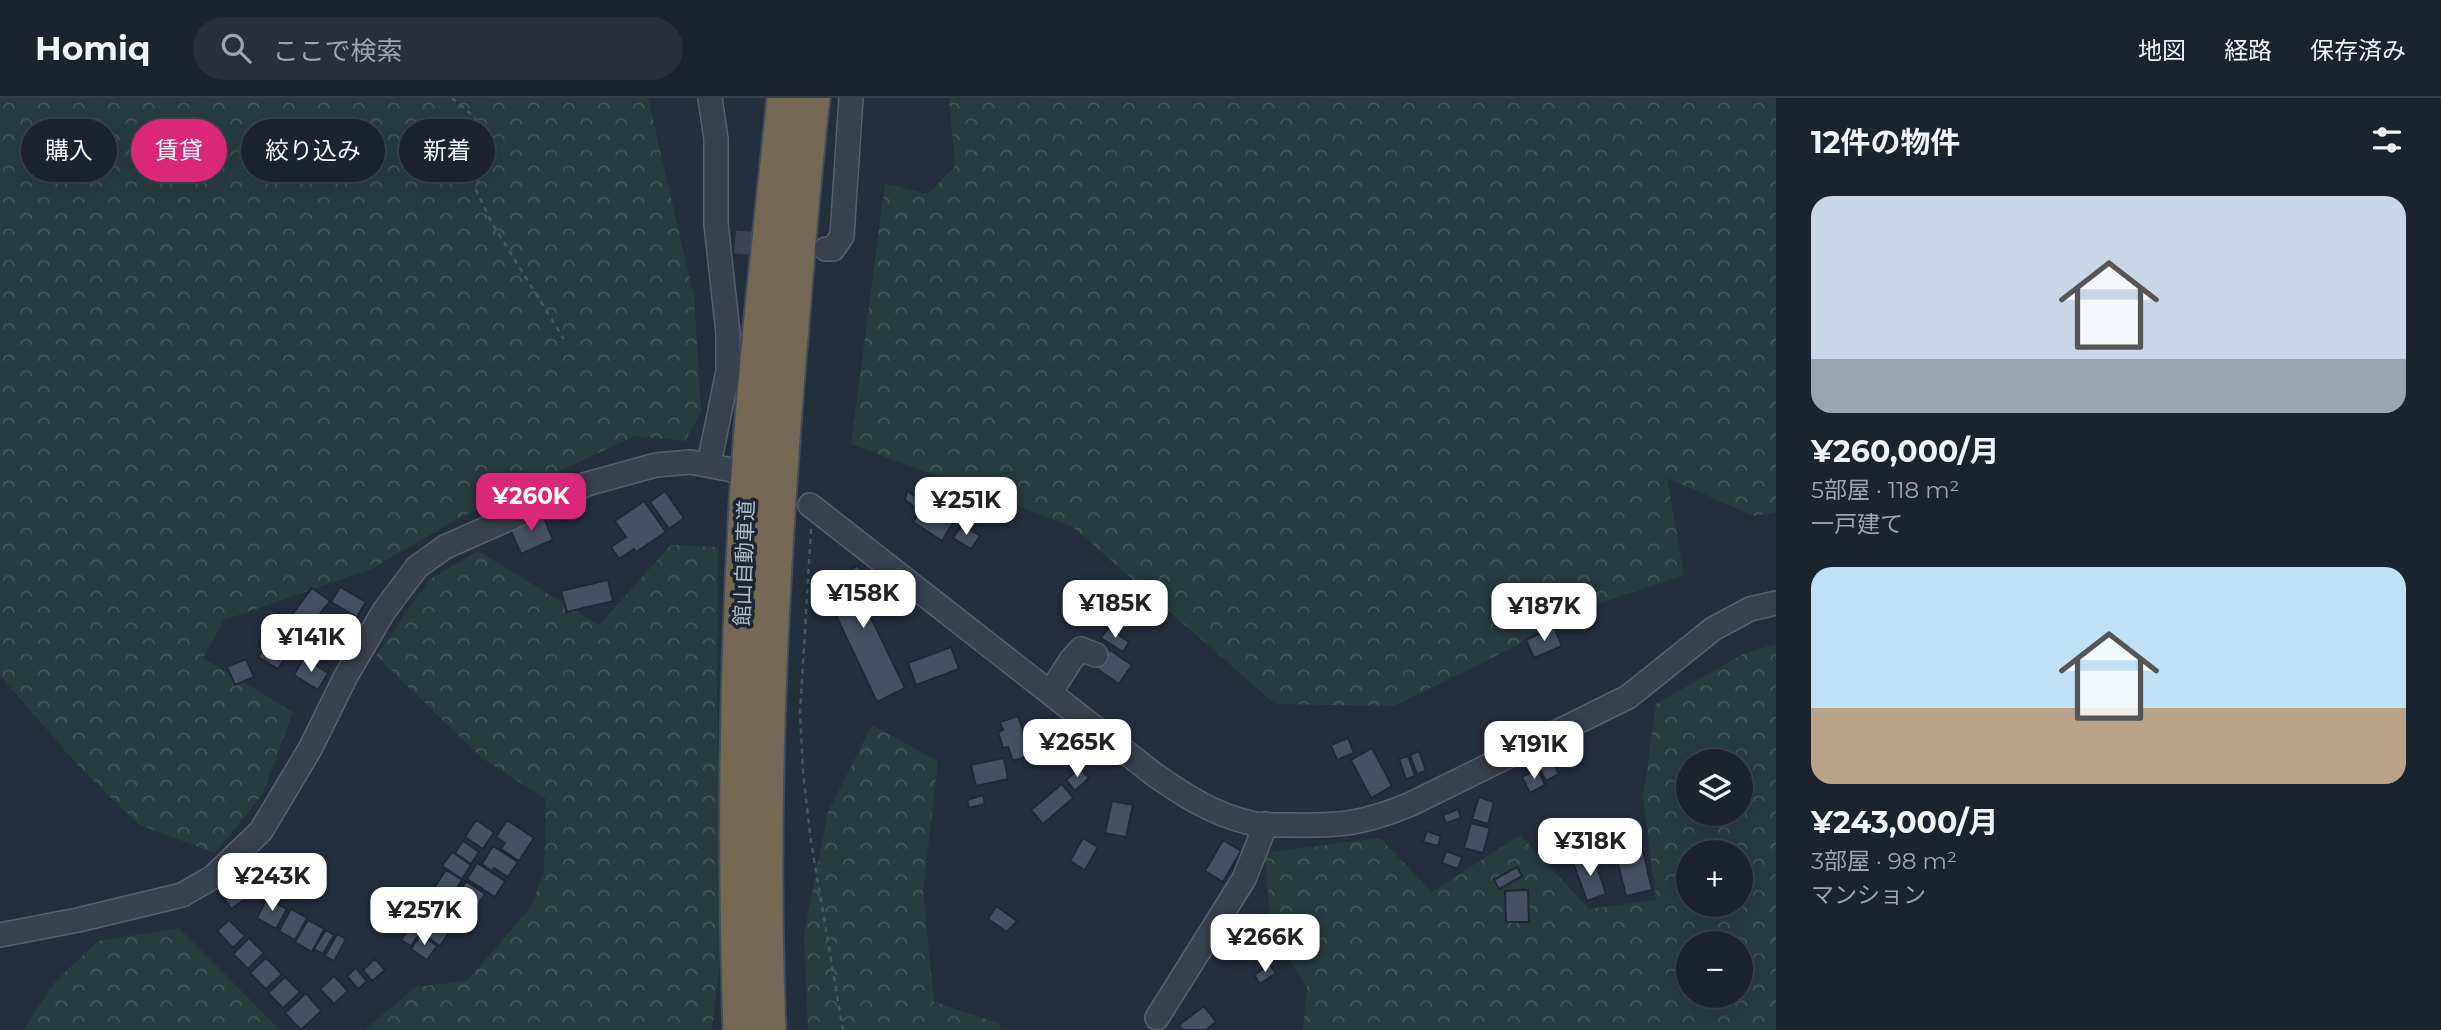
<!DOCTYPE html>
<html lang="ja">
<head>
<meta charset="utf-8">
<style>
	:root { --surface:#1b232e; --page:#282f3a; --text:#f1f3f6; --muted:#a0a4aa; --line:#39404a; --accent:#db2777 }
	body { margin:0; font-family:Montserrat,"Noto Sans JP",sans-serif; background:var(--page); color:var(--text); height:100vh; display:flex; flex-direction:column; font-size:26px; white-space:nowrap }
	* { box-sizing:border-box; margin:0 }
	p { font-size:23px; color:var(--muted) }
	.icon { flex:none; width:38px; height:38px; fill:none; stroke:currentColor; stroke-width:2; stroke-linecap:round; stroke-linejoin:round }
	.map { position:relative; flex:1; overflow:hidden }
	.panel { display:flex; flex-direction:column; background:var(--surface); width:665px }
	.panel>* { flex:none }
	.hud { position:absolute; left:21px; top:21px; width:665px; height:63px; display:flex; gap:14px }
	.controls { position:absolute; left:1676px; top:651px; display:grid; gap:14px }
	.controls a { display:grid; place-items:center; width:77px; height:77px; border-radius:50%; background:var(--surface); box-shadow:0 7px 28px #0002,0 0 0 2px var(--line); font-size:35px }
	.price { position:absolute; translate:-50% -60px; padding:0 16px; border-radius:14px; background:#fff; color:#222; font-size:23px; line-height:46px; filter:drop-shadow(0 2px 4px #0008) }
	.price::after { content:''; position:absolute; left:50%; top:42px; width:21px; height:16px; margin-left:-10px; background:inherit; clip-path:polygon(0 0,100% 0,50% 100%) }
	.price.selected { background:var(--accent); color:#fff }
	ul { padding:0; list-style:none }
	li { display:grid; align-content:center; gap:14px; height:371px; padding:0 35px }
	li span { display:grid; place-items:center; height:217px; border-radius:21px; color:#555 }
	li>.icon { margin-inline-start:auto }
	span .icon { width:126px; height:126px; fill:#fffc; stroke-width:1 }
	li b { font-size:30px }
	h2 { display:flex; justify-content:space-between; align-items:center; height:84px; padding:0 35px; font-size:30px }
	.chip { padding:0 24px; border-radius:32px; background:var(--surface); box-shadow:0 7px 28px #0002,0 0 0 2px var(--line); font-size:24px; line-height:63px }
	.chip.selected { background:var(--accent); color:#fff }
	header { display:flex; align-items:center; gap:42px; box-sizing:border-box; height:98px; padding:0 35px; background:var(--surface); border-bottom:2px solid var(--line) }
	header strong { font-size:33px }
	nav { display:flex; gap:38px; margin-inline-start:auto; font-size:24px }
	.search { width:490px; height:63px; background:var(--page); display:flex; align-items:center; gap:18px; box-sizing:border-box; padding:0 24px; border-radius:38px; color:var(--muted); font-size:26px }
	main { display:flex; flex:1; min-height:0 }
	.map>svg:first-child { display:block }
	.forest { fill:url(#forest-crowns); fill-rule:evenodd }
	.building { fill:#455162; stroke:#1f2835; stroke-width:2 }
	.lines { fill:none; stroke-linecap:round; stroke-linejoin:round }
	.minor-tunnel { stroke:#3a4453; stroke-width:23; stroke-dasharray:23 11; stroke-linecap:butt }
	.minor-casing { stroke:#565f6c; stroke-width:26 }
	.highway-casing { stroke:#434c59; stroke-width:37 }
	.path { stroke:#44595c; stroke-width:2.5; stroke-dasharray:5 5; stroke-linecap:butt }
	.minor { stroke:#38414e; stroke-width:23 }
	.highway { stroke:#746855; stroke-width:33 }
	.labels { text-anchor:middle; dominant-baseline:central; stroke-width:7; stroke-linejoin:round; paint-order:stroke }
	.street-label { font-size:21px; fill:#b4bcc9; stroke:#1d2633 }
</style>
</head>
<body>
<header>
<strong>Homiq</strong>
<div class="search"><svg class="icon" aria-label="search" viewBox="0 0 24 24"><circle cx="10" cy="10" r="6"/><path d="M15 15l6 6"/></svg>ここで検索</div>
<nav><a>地図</a><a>経路</a><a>保存済み</a></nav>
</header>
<main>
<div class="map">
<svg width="1776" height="932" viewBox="0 0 1776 932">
	<defs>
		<pattern id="forest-crowns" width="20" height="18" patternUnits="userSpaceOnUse" patternTransform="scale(1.75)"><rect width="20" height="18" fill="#263c3f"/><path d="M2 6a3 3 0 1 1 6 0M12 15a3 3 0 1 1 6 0" fill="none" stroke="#435659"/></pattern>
	</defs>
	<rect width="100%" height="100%" fill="#242f3e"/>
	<!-- forest -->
	<path class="forest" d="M 0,0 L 648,0 L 694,199 L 701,314 L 685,343 L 635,338 L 461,419 L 371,471 L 224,522 L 203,560 L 293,614 L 262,697 L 215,755 L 139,727 L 80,669 L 0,578 Z
		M 949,0 L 1776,0 L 1776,414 L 1754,418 L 1667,380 L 1684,477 L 1561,518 L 1512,550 L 1394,608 L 1275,606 L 1073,429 L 851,346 L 885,86 L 928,96 L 955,68 Z
		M 671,447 L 718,449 L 717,590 L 723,835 L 712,932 L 364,932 L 416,889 L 467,883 L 531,809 L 544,774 L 546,701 L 482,660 L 376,558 L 430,481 L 478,453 L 599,527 Z
		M 1776,546 L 1776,932 L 1303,932 L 1307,888 L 1271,835 L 1265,755 L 1380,740 L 1432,794 L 1520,737 L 1589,811 L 1656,802 L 1643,700 L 1656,606 L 1743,556 ZM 1689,663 L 1741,663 L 1741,716 L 1689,716 ZM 1689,754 L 1741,754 L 1741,807 L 1689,807 ZM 1689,845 L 1741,845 L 1741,898 L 1689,898 Z
		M 872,627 L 938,663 L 923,793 L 934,904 L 998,925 L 1005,932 L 808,932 L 804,836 L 828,714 Z
		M 179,830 L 280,932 L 23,932 L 55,884 L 98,843 Z"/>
	<!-- building -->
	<path class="building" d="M 665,393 L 684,420 L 669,431 L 650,404 Z
		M 907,393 L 954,423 L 942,443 L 913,424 L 920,413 L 905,402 Z
		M 644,403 L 666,434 L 636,454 L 634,451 L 619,461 L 611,449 L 626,439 L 615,423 Z
		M 574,406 L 577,417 L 560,423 L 556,412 Z
		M 542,415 L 553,442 L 521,456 L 509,429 Z
		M 962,427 L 980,438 L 971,451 L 953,440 Z
		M 857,468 L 876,482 L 880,494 L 862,501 L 905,590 L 877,604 L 821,486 Z
		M 608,482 L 613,503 L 567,514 L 561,493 Z
		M 1151,482 L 1156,515 L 1132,518 L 1127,486 Z
		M 340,489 L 366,504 L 357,519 L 331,504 Z
		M 312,490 L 330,503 L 308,531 L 291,518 Z
		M 1083,509 L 1094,519 L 1088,525 L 1085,523 L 1082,527 L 1076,522 L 1080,517 L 1078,515 Z
		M 341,518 L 354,526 L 342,544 L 329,536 Z
		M 281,523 L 301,536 L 278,571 L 258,559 Z
		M 1554,529 L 1562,548 L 1534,560 L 1526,542 Z
		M 1108,530 L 1129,544 L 1123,554 L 1101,540 Z
		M 326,538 L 344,549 L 337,561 L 318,550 Z
		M 951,549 L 959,571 L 916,587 L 908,565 Z
		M 1110,552 L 1132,567 L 1119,586 L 1097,571 Z
		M 304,560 L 328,575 L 318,592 L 294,577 Z
		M 246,561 L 254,579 L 235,587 L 227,569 Z
		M 1018,618 L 1031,657 L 1013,663 L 1008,649 L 1003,650 L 998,634 L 1003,632 L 1000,624 Z
		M 1348,640 L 1354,655 L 1337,662 L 1331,647 Z
		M 1372,650 L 1392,688 L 1371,700 L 1351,662 Z
		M 1419,653 L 1426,673 L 1417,676 L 1410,657 Z
		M 1408,658 L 1415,678 L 1406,681 L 1399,661 Z
		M 1004,660 L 1008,681 L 976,688 L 971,667 Z
		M 1552,662 L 1559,676 L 1546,683 L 1539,669 Z
		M 1080,670 L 1089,680 L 1075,693 L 1066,682 Z
		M 1538,671 L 1545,687 L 1530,695 L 1522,679 Z
		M 1062,686 L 1073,700 L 1043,726 L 1031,712 Z
		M 983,697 L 985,706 L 969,710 L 967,702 Z
		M 1479,699 L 1494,704 L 1488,726 L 1472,721 Z
		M 1112,703 L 1133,707 L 1126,739 L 1105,735 Z
		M 1458,711 L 1461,720 L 1446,725 L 1443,717 Z
		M 476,722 L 494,734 L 483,751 L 465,739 Z
		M 507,722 L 534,740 L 519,763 L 501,751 L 505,745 L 496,739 Z
		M 1471,725 L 1490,730 L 1483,755 L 1464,750 Z
		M 1427,733 L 1441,738 L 1438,748 L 1423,744 Z
		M 1083,740 L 1098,749 L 1085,772 L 1070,763 Z
		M 1223,742 L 1241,753 L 1223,784 L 1205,773 Z
		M 463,743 L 479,754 L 471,766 L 455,755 Z
		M 493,748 L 518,764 L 508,779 L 494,770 L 492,773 L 482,766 Z
		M 1642,748 L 1652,792 L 1626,798 L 1615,754 Z
		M 1446,753 L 1462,759 L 1458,771 L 1442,765 Z
		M 452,754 L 471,767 L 462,781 L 442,768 Z
		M 1593,757 L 1606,796 L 1587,803 L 1573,764 Z
		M 477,765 L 505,783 L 495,799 L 467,781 Z
		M 1517,769 L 1522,778 L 1499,791 L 1494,782 Z
		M 446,772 L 462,782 L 450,801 L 434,790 Z
		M 466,783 L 485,796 L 475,811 L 457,798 Z
		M 237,791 L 244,802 L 231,811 L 224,800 Z
		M 1528,792 L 1529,824 L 1506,824 L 1505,793 Z
		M 435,794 L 448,803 L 440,815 L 427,806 Z
		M 413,798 L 430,809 L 421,824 L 404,812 Z
		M 267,800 L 287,811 L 276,831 L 257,820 Z
		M 455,800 L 479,816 L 470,830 L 446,815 Z
		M 996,808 L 1017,823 L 1007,834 L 988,821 Z
		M 291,811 L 307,820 L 295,842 L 279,833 Z
		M 442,816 L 458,826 L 452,834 L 437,824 Z
		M 431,820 L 450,833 L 440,848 L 421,835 Z
		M 229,822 L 245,838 L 233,850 L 217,833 Z
		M 308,822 L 324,831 L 312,854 L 295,844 Z
		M 414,823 L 424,829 L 411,848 L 401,842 Z
		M 326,832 L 334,837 L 323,856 L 314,851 Z
		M 337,836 L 346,841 L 334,863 L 325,858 Z
		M 421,836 L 437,848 L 427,862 L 411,851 Z
		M 249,840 L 264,855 L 248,871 L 233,856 Z
		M 266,860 L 282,876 L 266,891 L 250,875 Z
		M 375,861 L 385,872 L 372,883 L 363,872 Z
		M 1270,867 L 1276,875 L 1260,886 L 1254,877 Z
		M 356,870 L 367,883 L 358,891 L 347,878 Z
		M 334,878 L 348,893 L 334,906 L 320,891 Z
		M 285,879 L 300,894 L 283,910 L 268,895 Z
		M 306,895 L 321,913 L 301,932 L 285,915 Z
		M 1204,908 L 1216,924 L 1206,932 L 1183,932 L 1179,927 Z"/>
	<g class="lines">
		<!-- minor-tunnel -->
		<path class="minor-tunnel" d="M 735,144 L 780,148"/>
		<!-- minor casing -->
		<g class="minor-casing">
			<path id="minor" d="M 826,151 L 833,151 L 842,138 L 851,0
				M 709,366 L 728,273 L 728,235 L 716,126 L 716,41 L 710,0
				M 810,407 L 1155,677 C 1185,698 1215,717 1251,725 C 1263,728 1277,727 1289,727 C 1340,728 1363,726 1411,706 L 1628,599 L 1713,531 L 1750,511 L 1776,505
				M 1050,595 L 1071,562 L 1081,551 L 1096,557
				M 0,837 L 78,822 L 182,797 L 213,779 L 261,733 L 310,651 L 346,578 L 384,513 L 417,469 L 445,449 L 587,386 L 656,367 L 691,364 L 732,372
				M 1157,920 L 1244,781 L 1266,726"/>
		</g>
		<!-- highway casing -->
		<g class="highway-casing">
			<path id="highway" d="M 740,932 C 734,757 736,581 746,407 C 754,271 770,135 784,0
				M 769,932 C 760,713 771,493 788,275 C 796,183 802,91 813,0"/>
		</g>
		<!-- path -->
		<path class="path" d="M 452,0 C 467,12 493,33 491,54 C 490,65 480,80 475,90 L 492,125 L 564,241
			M 811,431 L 800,615 L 803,674 L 811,744 L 843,932"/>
		<!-- minor -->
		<use href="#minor" class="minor"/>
		<!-- highway -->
		<use href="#highway" class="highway"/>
	</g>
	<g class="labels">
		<!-- street labels -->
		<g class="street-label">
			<text transform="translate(744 465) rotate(-88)">館山自動車道</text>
		</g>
	</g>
</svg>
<div class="controls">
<a><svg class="icon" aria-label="layers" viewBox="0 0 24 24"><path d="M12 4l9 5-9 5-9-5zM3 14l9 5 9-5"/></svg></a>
<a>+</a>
<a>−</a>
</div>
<b class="price selected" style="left:531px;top:435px">¥260K</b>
<b class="price" style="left:966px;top:439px">¥251K</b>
<b class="price" style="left:863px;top:532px">¥158K</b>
<b class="price" style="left:1115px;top:542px">¥185K</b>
<b class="price" style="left:1544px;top:545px">¥187K</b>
<b class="price" style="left:311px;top:576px">¥141K</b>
<b class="price" style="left:1077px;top:681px">¥265K</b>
<b class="price" style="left:1534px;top:683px">¥191K</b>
<b class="price" style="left:1590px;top:780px">¥318K</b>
<b class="price" style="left:272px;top:815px">¥243K</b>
<b class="price" style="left:424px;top:849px">¥257K</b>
<b class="price" style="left:1265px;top:876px">¥266K</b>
<div class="hud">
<a class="chip">購入</a>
<a class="chip selected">賃貸</a>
<a class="chip">絞り込み</a>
<a class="chip">新着</a>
</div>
</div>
<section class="panel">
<h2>12件の物件<svg class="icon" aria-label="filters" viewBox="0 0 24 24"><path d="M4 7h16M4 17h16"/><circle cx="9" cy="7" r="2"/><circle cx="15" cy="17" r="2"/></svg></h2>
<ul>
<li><span style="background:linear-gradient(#c9d6e8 75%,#9aa5b1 0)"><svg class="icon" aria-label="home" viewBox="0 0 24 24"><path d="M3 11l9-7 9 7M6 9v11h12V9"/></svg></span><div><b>¥260,000/月</b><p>5部屋 · 118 m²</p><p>一戸建て</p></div></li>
<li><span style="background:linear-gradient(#bfe0f5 65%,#b9a48a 0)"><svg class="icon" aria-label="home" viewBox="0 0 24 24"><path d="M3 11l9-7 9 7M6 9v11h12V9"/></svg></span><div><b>¥243,000/月</b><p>3部屋 · 98 m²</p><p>マンション</p></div></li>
</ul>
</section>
</main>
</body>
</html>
